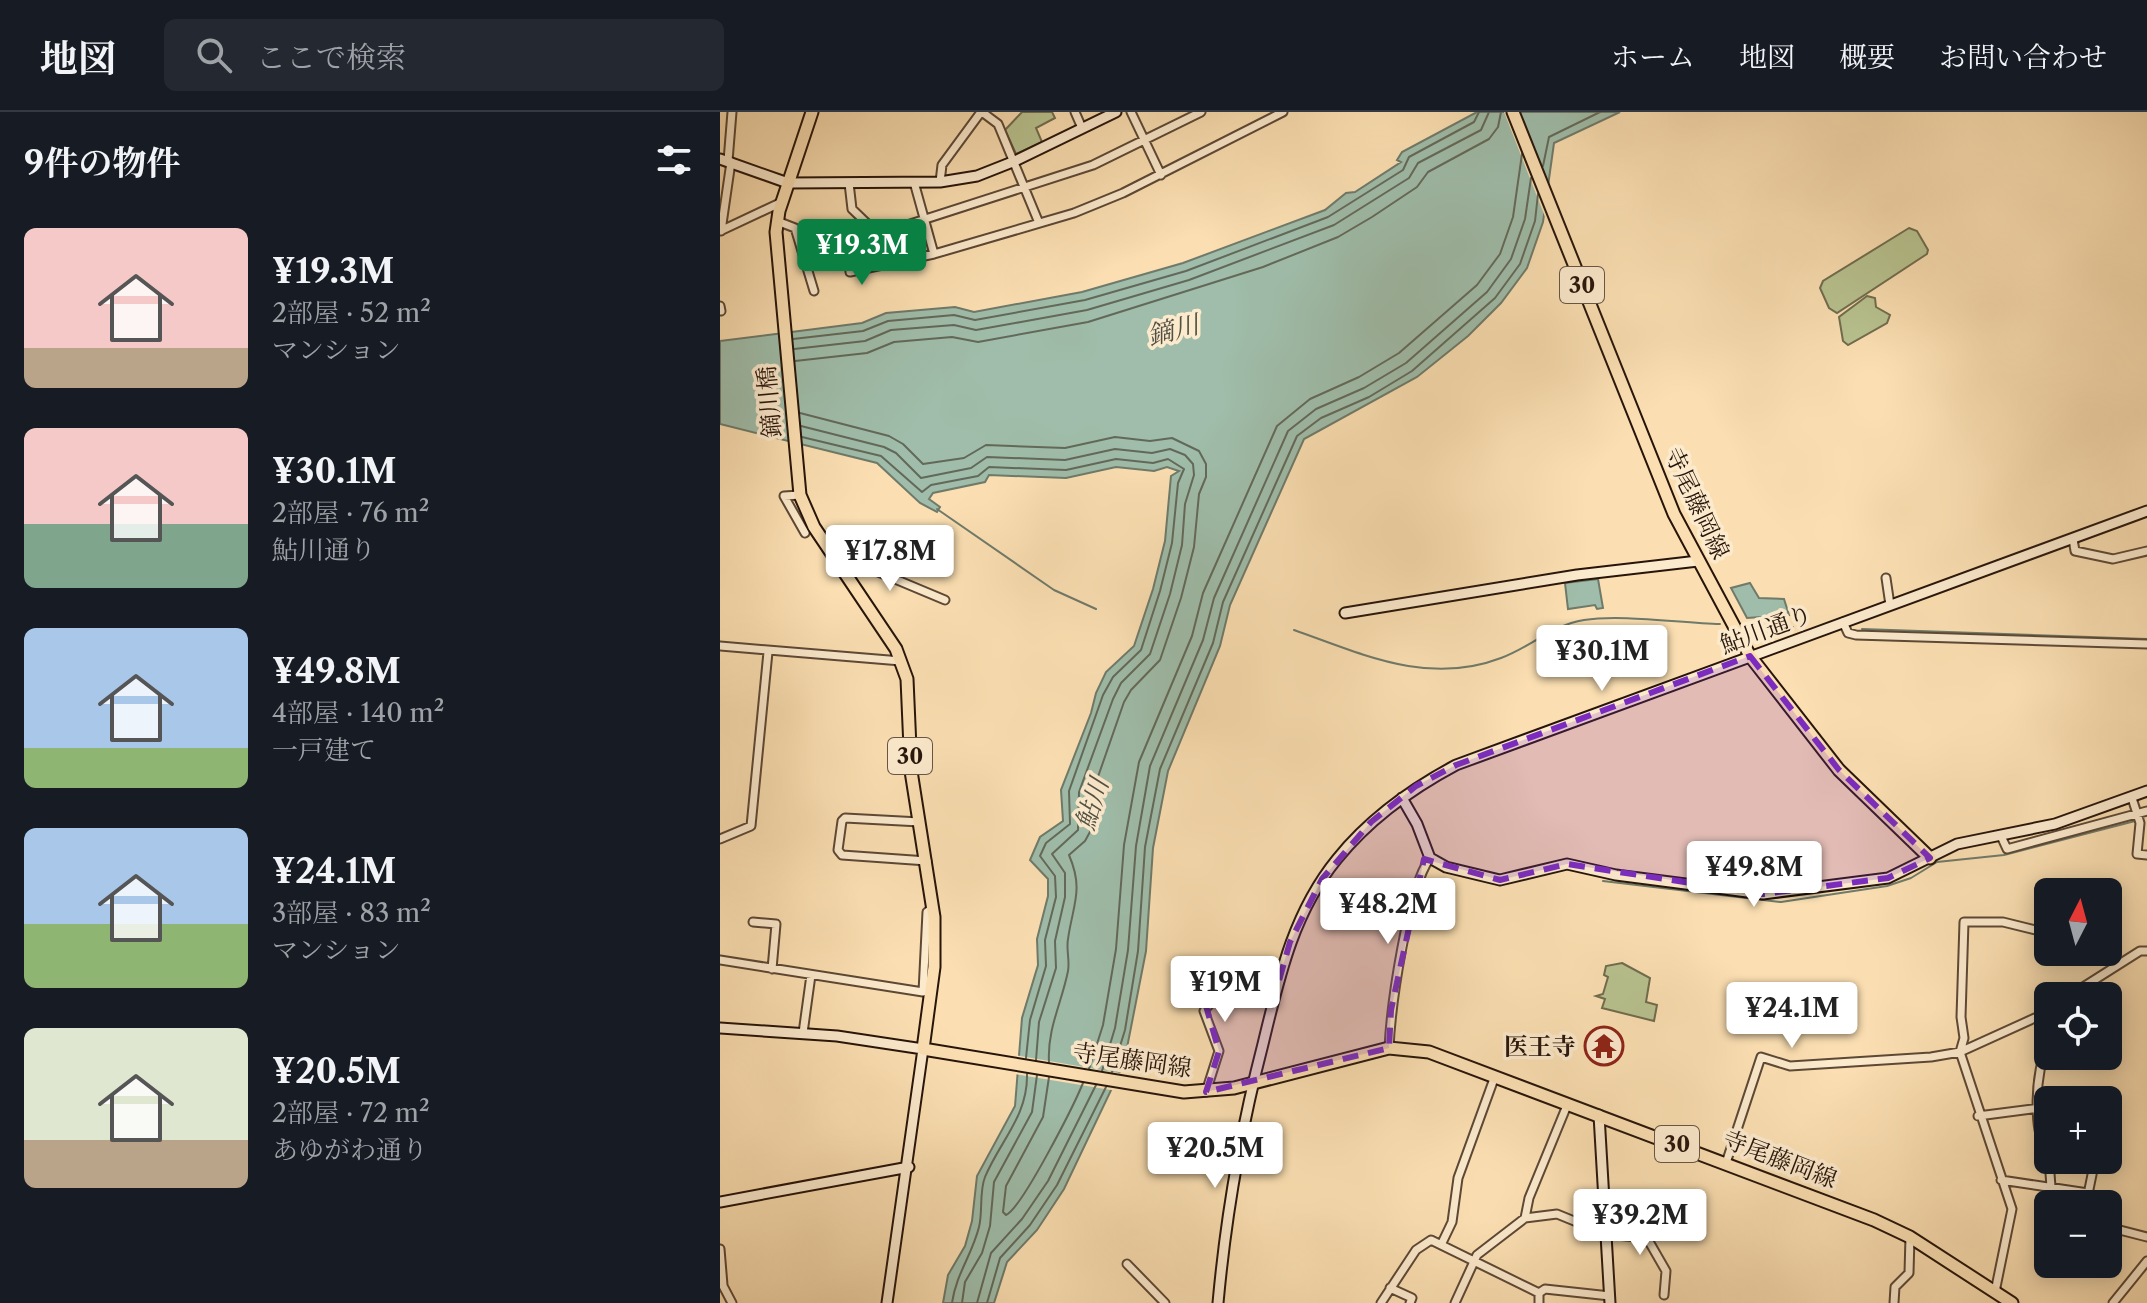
<!DOCTYPE html>
<html lang="ja">
<head>
<meta charset="utf-8">
<style>
	:root { --surface:#171b24; --page:#242831; --text:#f1f3f6; --muted:#9ea1a6; --line:#363941; --accent:#0b8043 }
	body { margin:0; font-family:"Libre Caslon Text","Noto Serif JP",serif; background:var(--page); color:var(--text); height:100vh; display:flex; flex-direction:column; font-size:30px; white-space:nowrap }
	* { box-sizing:border-box; margin:0 }
	p { font-size:26px; color:var(--muted) }
	.icon { flex:none; width:44px; height:44px; fill:none; stroke:currentColor; stroke-width:2; stroke-linecap:round; stroke-linejoin:round }
	.map { position:relative; flex:1; overflow:hidden }
	.sheet { display:flex; flex-direction:column; background:var(--surface); width:720px }
	.sheet>* { flex:none }
	.needle { width:52px; rotate:6deg }
	.controls { position:absolute; left:1314px; top:766px; display:grid; gap:16px }
	.controls a { display:grid; place-items:center; width:88px; height:88px; border-radius:12px; background:var(--surface); box-shadow:0 4px 20px #0003; font-size:40px }
	.price { position:absolute; translate:-50% -68px; padding:0 18px; border-radius:8px; background:#fff; color:#222; font-size:26px; line-height:52px; filter:drop-shadow(0 2px 4px #0008) }
	.price::after { content:''; position:absolute; left:50%; top:48px; width:24px; height:18px; margin-left:-12px; background:inherit; clip-path:polygon(0 0,100% 0,50% 100%) }
	.price.selected { background:var(--accent); color:#fff }
	ul { padding:0; list-style:none }
	li { display:flex; align-items:center; gap:24px; height:200px; padding:0 24px }
	li span { display:grid; place-items:center; flex:none; width:224px; height:160px; border-radius:12px; color:#555 }
	li>.icon { margin-inline-start:auto }
	span .icon { width:96px; height:96px; fill:#fffc; stroke-width:1 }
	li b { font-size:34px }
	h2 { display:flex; justify-content:space-between; align-items:center; height:96px; padding:0 24px; font-size:34px }
	header { display:flex; align-items:center; gap:48px; box-sizing:border-box; height:112px; padding:0 40px; background:var(--surface); border-bottom:2px solid var(--line) }
	header strong { font-size:38px }
	nav { display:flex; gap:44px; margin-inline-start:auto; font-size:28px }
	.search { width:560px; height:72px; background:var(--page); display:flex; align-items:center; gap:20px; box-sizing:border-box; padding:0 28px; border-radius:12px; color:var(--muted); font-size:30px }
	main { display:flex; flex:1; min-height:0 }
	.map>svg:first-child { display:block }
	.green { fill:#b8c390; stroke:#706c4e; stroke-width:2 }
	.water { fill:#9fbdaa; stroke:#6f7a6a; stroke-width:2 }
	.pier { fill:#fbdfb2 }
	.lines { fill:none; stroke-linecap:round; stroke-linejoin:round }
	.shore { stroke:#63695a; stroke-width:2 }
	.stream { stroke:#6f7a6a; stroke-width:2 }
	.street-casing { stroke:#5c4835; stroke-width:11 }
	.secondary-casing { stroke:#27150b; stroke-width:13 }
	.primary-casing { stroke:#27150b; stroke-width:15 }
	.street { stroke:#fceacd; stroke-width:7 }
	.secondary { stroke:#fceacd; stroke-width:9 }
	.primary { stroke:#fbdfb2; stroke-width:11 }
	.marked { fill:#7b2cbf; fill-opacity:0.2; stroke:#7b2cbf; stroke-width:6; stroke-dasharray:16 10; stroke-linejoin:round }
	.labels { text-anchor:middle; dominant-baseline:central; stroke-width:7; stroke-linejoin:round; paint-order:stroke }
	.shield { fill:#fceacd; stroke:#675545; stroke-width:2 }
	.shield-label { font-size:22px; font-weight:bold; fill:#27150b }
	.street-label { font-size:24px; fill:#27150b; stroke:#fceacd }
	.poi-label { font-size:24px; font-weight:bold; fill:#27150b; stroke:#fceacd; text-anchor:end }
	.water-label { font-size:26px; font-style:italic; fill:#515043; stroke:#fceacd }
</style>
</head>
<body>
<header>
<strong>地図</strong>
<div class="search"><svg class="icon" aria-label="search" viewBox="0 0 24 24"><circle cx="10" cy="10" r="6"/><path d="M15 15l6 6"/></svg>ここで検索</div>
<nav><a>ホーム</a><a>地図</a><a>概要</a><a>お問い合わせ</a></nav>
</header>
<main>
<section class="sheet">
<h2>9件の物件<svg class="icon" aria-label="filters" viewBox="0 0 24 24"><path d="M4 7h16M4 17h16"/><circle cx="9" cy="7" r="2"/><circle cx="15" cy="17" r="2"/></svg></h2>
<ul>
<li><span style="background:linear-gradient(#f6c9c9 75%,#b9a48a 0)"><svg class="icon" aria-label="home" viewBox="0 0 24 24"><path d="M3 11l9-7 9 7M6 9v11h12V9"/></svg></span><div><b>¥19.3M</b><p>2部屋 · 52 m²</p><p>マンション</p></div></li>
<li><span style="background:linear-gradient(#f6c9c9 60%,#7fa58c 0)"><svg class="icon" aria-label="home" viewBox="0 0 24 24"><path d="M3 11l9-7 9 7M6 9v11h12V9"/></svg></span><div><b>¥30.1M</b><p>2部屋 · 76 m²</p><p>鮎川通り</p></div></li>
<li><span style="background:linear-gradient(#a9c7e8 75%,#8fb573 0)"><svg class="icon" aria-label="home" viewBox="0 0 24 24"><path d="M3 11l9-7 9 7M6 9v11h12V9"/></svg></span><div><b>¥49.8M</b><p>4部屋 · 140 m²</p><p>一戸建て</p></div></li>
<li><span style="background:linear-gradient(#a9c7e8 60%,#8fb573 0)"><svg class="icon" aria-label="home" viewBox="0 0 24 24"><path d="M3 11l9-7 9 7M6 9v11h12V9"/></svg></span><div><b>¥24.1M</b><p>3部屋 · 83 m²</p><p>マンション</p></div></li>
<li><span style="background:linear-gradient(#dfe7d0 70%,#b9a48a 0)"><svg class="icon" aria-label="home" viewBox="0 0 24 24"><path d="M3 11l9-7 9 7M6 9v11h12V9"/></svg></span><div><b>¥20.5M</b><p>2部屋 · 72 m²</p><p>あゆがわ通り</p></div></li>
</ul>
</section>
<div class="map">
<svg width="1427" height="1191" viewBox="0 0 1427 1191">
	<rect width="100%" height="100%" fill="#fbdfb2"/>
	<filter id="stains"><feTurbulence type="fractalNoise" baseFrequency=".0025" numOctaves="4"/><feColorMatrix values="0 0 0 0 .2 0 0 0 0 .09 0 0 0 0 .02 0 0 0 .5 -.17"/></filter>
	<radialGradient id="worn" r=".72"><stop offset=".6" stop-color="#630" stop-opacity="0"/><stop offset="1" stop-color="#630" stop-opacity=".3"/></radialGradient>
	<!-- green -->
	<path class="green" d="M 302,0 L 332,0 L 335,6 L 316,16 L 322,30 L 296,42 L 285,18 Z
		M 1189,116 L 1197,119 L 1208,138 L 1207,142 L 1117,201 L 1109,196 L 1100,176 L 1103,169 Z
		M 1147,184 L 1155,186 L 1156,195 L 1170,203 L 1167,211 L 1128,233 L 1123,229 L 1119,205 Z
		M 902,851 L 930,866 L 926,890 L 937,893 L 934,909 L 882,896 L 885,887 L 876,884 L 883,882 L 888,865 L 884,863 L 886,854 Z"/>
	<!-- water -->
	<path class="water" d="M 757,0 L 900,0 L 834,31 L 823,110 L 807,156 L 781,191 L 748,224 L 697,265 L 584,327 L 510,493 L 500,534 L 448,659 L 433,736 L 426,839 L 404,951 L 344,1077 L 317,1118 L 287,1150 L 274,1191 L 223,1191 L 228,1163 L 245,1134 L 252,1109 L 257,1064 L 295,994 L 302,906 L 318,853 L 317,827 L 328,784 L 328,767 L 310,748 L 320,725 L 343,709 L 341,678 L 371,601 L 376,581 L 386,560 L 414,534 L 433,477 L 445,429 L 451,364 L 459,359 L 447,355 L 434,359 L 396,355 L 346,366 L 269,363 L 265,370 L 213,381 L 209,387 L 220,395 L 217,400 L 200,391 L 157,351 L 0,312 L 0,229 L 142,211 L 166,201 L 235,195 L 254,200 L 362,180 L 463,151 L 605,98 L 626,81 L 635,80 L 681,50 L 677,48 L 682,40 Z
		M 878,467 L 883,496 L 877,497 L 875,493 L 848,497 L 845,471 Z
		M 1030,471 L 1039,486 L 1064,487 L 1069,503 L 1027,506 L 1011,476 Z"/>
	<!-- pier -->
	<path class="pier" d="M 784,0 L 800,0 L 831,77 L 827,110 Z
		M 294,943 L 404,962 L 397,979 L 295,962 Z"/>
	<g class="lines">
		<!-- shore -->
		<path class="shore" d="M 823,54 L 829,25 L 880,0
			M 73,227 L 143,219 L 168,209 L 234,203 L 255,208 L 365,188 L 466,159 L 608,105 L 683,58 L 689,45 L 754,10 L 759,0
			M 74,237 L 145,229 L 171,218 L 234,213 L 256,218 L 301,210 L 367,198 L 469,168 L 614,113 L 689,66 L 698,51 L 761,18 L 769,0
			M 75,249 L 147,241 L 174,230 L 232,225 L 258,230 L 368,210 L 543,155 L 618,125 L 652,105 L 697,75 L 708,60 L 769,27 L 778,15 L 781,0
			M 80,301 L 169,324 L 183,332 L 203,352 L 244,346 L 266,333 L 345,336 L 395,325 L 430,329 L 452,326 L 479,339 L 486,352 L 486,365 L 479,382 L 474,435 L 461,486 L 440,548 L 411,578 L 404,590 L 372,682 L 371,718 L 365,729 L 349,743 C 364,778 353,792 348,827 C 346,838 350,848 348,859 C 342,890 327,917 329,950
			M 81,314 L 164,335 L 176,341 L 201,366 L 251,356 L 267,345 L 345,348 L 395,337 L 432,341 L 450,337 L 465,343 L 473,352 L 474,363 L 465,392 L 462,433 L 450,482 L 430,542 L 401,571 L 393,587 L 359,680 L 358,718 L 332,742 L 345,761 L 345,785 L 335,829 L 336,856 L 319,910 L 316,948
			M 82,325 L 161,344 L 202,380 L 211,373 L 258,364 L 269,355 L 346,358 L 396,347 L 433,351 L 448,347 L 464,357 L 458,371 L 452,431 L 440,479 L 421,538 L 393,565 L 383,583 L 349,679 L 350,712 L 326,731 L 320,744 L 335,764 L 336,785 L 325,828 L 326,854 L 310,908 L 306,946
			M 369,957 L 383,913 L 396,837 L 404,733 L 419,650 L 472,524 L 483,481 L 557,314 L 590,287 L 639,265 L 679,241 L 757,173 L 780,142 L 793,105 L 802,42
			M 382,959 L 395,916 L 408,838 L 416,734 L 430,654 L 483,528 L 494,486 L 568,319 L 596,297 L 644,276 L 686,251 L 767,180 L 791,147 L 805,107 L 811,66
			M 392,960 L 405,918 L 418,839 L 425,735 L 440,657 L 493,531 L 503,490 L 577,324 L 601,306 L 649,285 L 692,259 L 775,186 L 800,152 L 815,109 L 818,82
			M 329,965 L 323,1005 L 286,1074 L 283,1100 L 286,1103 C 302,1096 354,993 363,971
			M 232,1191 C 236,1162 252,1143 259,1115 C 263,1099 259,1080 265,1065 C 280,1029 308,1004 307,962
			M 242,1191 L 245,1170 L 262,1141 L 270,1114 L 274,1070 L 312,1000 L 317,963
			M 257,1191 L 271,1141 L 302,1107 L 328,1069 L 376,973
			M 267,1191 L 280,1146 L 310,1113 L 337,1073 L 386,975"/>
		<!-- stream -->
		<path class="stream" d="M 217,397 L 334,478 L 376,497
			M 1023,513 L 1073,515
			M 1142,517 L 1427,527
			M 574,518 C 642,542 708,574 781,546 C 811,535 832,513 864,508 C 901,502 960,511 1000,512
			M 883,769 L 1061,790 L 1167,774 L 1191,766 L 1217,750 L 1284,743 L 1415,709"/>
		<!-- street casing -->
		<g class="street-casing">
			<path id="street" d="M 262,0 L 278,12 L 319,111
				M 355,0 L 362,16
				M 411,0 L 441,63
				M 481,0 L 373,53 L 128,132 L 130,160 L 214,142 L 354,101 L 403,81 L 563,0
				M 8,49 L 12,0
				M 194,70 L 214,142
				M 220,70 L 222,53 L 261,0
				M 129,71 L 132,97 L 158,122
				M 57,109 L 75,116 L 94,179
				M 0,119 L 62,90
				M 1,119 L 11,50
				M 0,194 L 1,199
				M 80,383 L 64,384 L 85,421
				M 1353,427 L 1355,439 L 1393,447 L 1427,439
				M 117,450 L 139,452 L 225,488
				M 1166,466 L 1170,493
				M 1123,510 L 1128,521 L 1136,523 L 1427,532
				M 0,534 L 181,549
				M 1412,686 L 1420,711 L 1417,742 L 1427,743
				M 200,710 L 125,706 L 122,709 L 118,738 L 122,743 L 207,749
				M 1281,724 L 1287,737 L 1427,699
				M 0,727 L 31,714 L 48,540
				M 33,810 L 56,812 L 52,857
				M 1354,840 L 1383,845 L 1397,852
				M 0,848 L 203,880 L 207,800 L 213,796
				M 1349,884 L 1420,839 L 1427,839
				M 83,921 L 91,863
				M 1328,933 C 1315,957 1312,1020 1328,1042
				M 669,936 C 671,894 687,778 710,746
				M 486,980 L 499,939 L 484,899 L 514,862 L 553,890
				M 1258,1004 L 1328,995
				M 1329,1048 L 1331,1075
				M 1006,1051 L 1041,945 L 1070,954 L 1211,945 L 1240,940 L 1328,900
				M 1281,1068 L 1368,1081
				M 1366,1092 L 1375,1048
				M 805,1106 L 837,1102 L 886,1122 L 927,1126 L 946,1159 L 944,1183
				M 1388,1115 L 1427,1125
				M 721,1133 L 732,1110 L 738,1066 L 775,964
				M 0,1137 L 3,1173
				M 407,1152 L 445,1191
				M 2,1172 L 12,1191
				M 670,1176 L 692,1186 L 690,1191
				M 1275,1180 L 1292,1097 L 1240,940 L 1244,926 L 1241,905 L 1244,810 L 1283,810 L 1328,821
				M 819,1181 L 825,1177 L 890,1184
				M 661,1191 L 696,1138 L 711,1128 L 819,1181 L 819,1191
				M 735,1191 L 757,1143 L 805,1106 L 809,1086 L 848,991
				M 1174,1191 L 1175,1175 L 1189,1161 L 1190,1125
				M 1393,1191 L 1427,1149"/>
		</g>
		<!-- secondary casing -->
		<g class="secondary-casing">
			<path id="secondary" d="M 0,47 L 68,71 L 220,70 L 257,64 L 295,49 L 396,0
				M 625,501 L 857,463 L 978,449
				M 682,686 L 697,712 L 710,746 L 726,755 L 780,768 L 847,752 L 896,763 L 1043,782 L 1168,766 L 1237,732 L 1335,712 L 1427,679
				M 0,916 L 117,924 L 203,937 L 167,1191
				M 879,1003 L 890,1191
				M 0,1090 L 189,1055
				M 498,1191 C 506,1103 521,1017 543,932 C 559,866 573,801 617,747 C 650,706 691,677 736,653 L 1427,399"/>
		</g>
		<!-- primary casing -->
		<g class="primary-casing">
			<path id="primary" d="M 92,0 L 59,99 L 56,120 L 80,383 L 94,415 L 176,537 L 187,567 L 191,659 L 214,805 L 214,855 L 203,937 L 464,980 L 514,976 L 669,936 L 709,940 L 1154,1108 L 1190,1125 L 1292,1191
				M 793,0 L 954,402 L 1030,544 L 1119,658 L 1210,746"/>
		</g>
		<!-- street -->
		<use href="#street" class="street"/>
		<!-- secondary -->
		<use href="#secondary" class="secondary"/>
		<!-- primary -->
		<use href="#primary" class="primary"/>
	</g>
	<!-- marked area -->
	<path class="marked" d="M 1030,544 L 1119,658 L 1210,746 L 1168,766 L 1043,782 L 847,752 L 780,768 L 704,747 L 671,898 L 669,936 L 486,980 L 499,939 L 486,894 L 514,862 L 552,893 L 570,830 L 602,767 L 651,710 L 696,674 L 736,653 Z"/>
	<!-- icons -->
	<defs>
		<g id="temple-ring" transform="scale(2)"><circle r="9.5" fill="#fceacd" stroke="#8f2418" stroke-width="1.5"/><path d="M0-6L5-2H3V0L6.5 2.5H4V6H1.5V3h-3V6H-4V2.5H-6.5L-3 0V-2H-5Z" fill="#8f2418"/></g>
	</defs>
	<g fill-rule="evenodd">
		<use href="#temple-ring" x="884" y="934"/>
	</g>
	<g class="labels">
		<!-- shield labels -->
		<g class="shield">
			<rect x="840" y="155" width="44" height="36" rx="6"/>
			<rect x="168" y="626" width="44" height="36" rx="6"/>
			<rect x="935" y="1014" width="44" height="36" rx="6"/>
		</g>
		<g class="shield-label">
			<text x="862" y="173">30</text>
			<text x="190" y="644">30</text>
			<text x="957" y="1032">30</text>
		</g>
		<!-- street labels -->
		<g class="street-label">
			<text transform="translate(49 290) rotate(-95)">鏑川橋</text>
			<text transform="translate(977 391) rotate(65)">寺尾藤岡線</text>
			<text transform="translate(1046 517) rotate(-20)">鮎川通り</text>
			<text transform="translate(412 948) rotate(8)">寺尾藤岡線</text>
			<text transform="translate(1060 1047) rotate(21)">寺尾藤岡線</text>
		</g>
		<!-- poi labels -->
		<g class="poi-label">
			<text x="856" y="934">医王寺</text>
		</g>
		<!-- water labels -->
		<g class="water-label">
			<text transform="translate(453 218) rotate(-14)">鏑川</text>
			<text transform="translate(372 692) rotate(-72)">鮎川</text>
		</g>
	</g>
	<rect width="100%" height="100%" filter="url(#stains)"/>
	<rect width="100%" height="100%" fill="url(#worn)"/>
</svg>
<div class="controls">
<a><svg class="needle" viewBox="-14 -14 28 28"><path d="M0-13l5 13h-10z" fill="#e53935"/><path d="M0 13l5-13h-10z" fill="#9ea1a6"/></svg></a>
<a><svg class="icon" aria-label="locate" viewBox="0 0 24 24"><circle cx="12" cy="12" r="6"/><path d="M12 2v4M12 18v4M2 12h4M18 12h4"/></svg></a>
<a>+</a>
<a>−</a>
</div>
<b class="price selected" style="left:142px;top:175px">¥19.3M</b>
<b class="price" style="left:170px;top:481px">¥17.8M</b>
<b class="price" style="left:882px;top:581px">¥30.1M</b>
<b class="price" style="left:1034px;top:797px">¥49.8M</b>
<b class="price" style="left:668px;top:834px">¥48.2M</b>
<b class="price" style="left:505px;top:912px">¥19M</b>
<b class="price" style="left:1072px;top:938px">¥24.1M</b>
<b class="price" style="left:495px;top:1078px">¥20.5M</b>
<b class="price" style="left:920px;top:1145px">¥39.2M</b>
</div>
</main>
</body>
</html>
